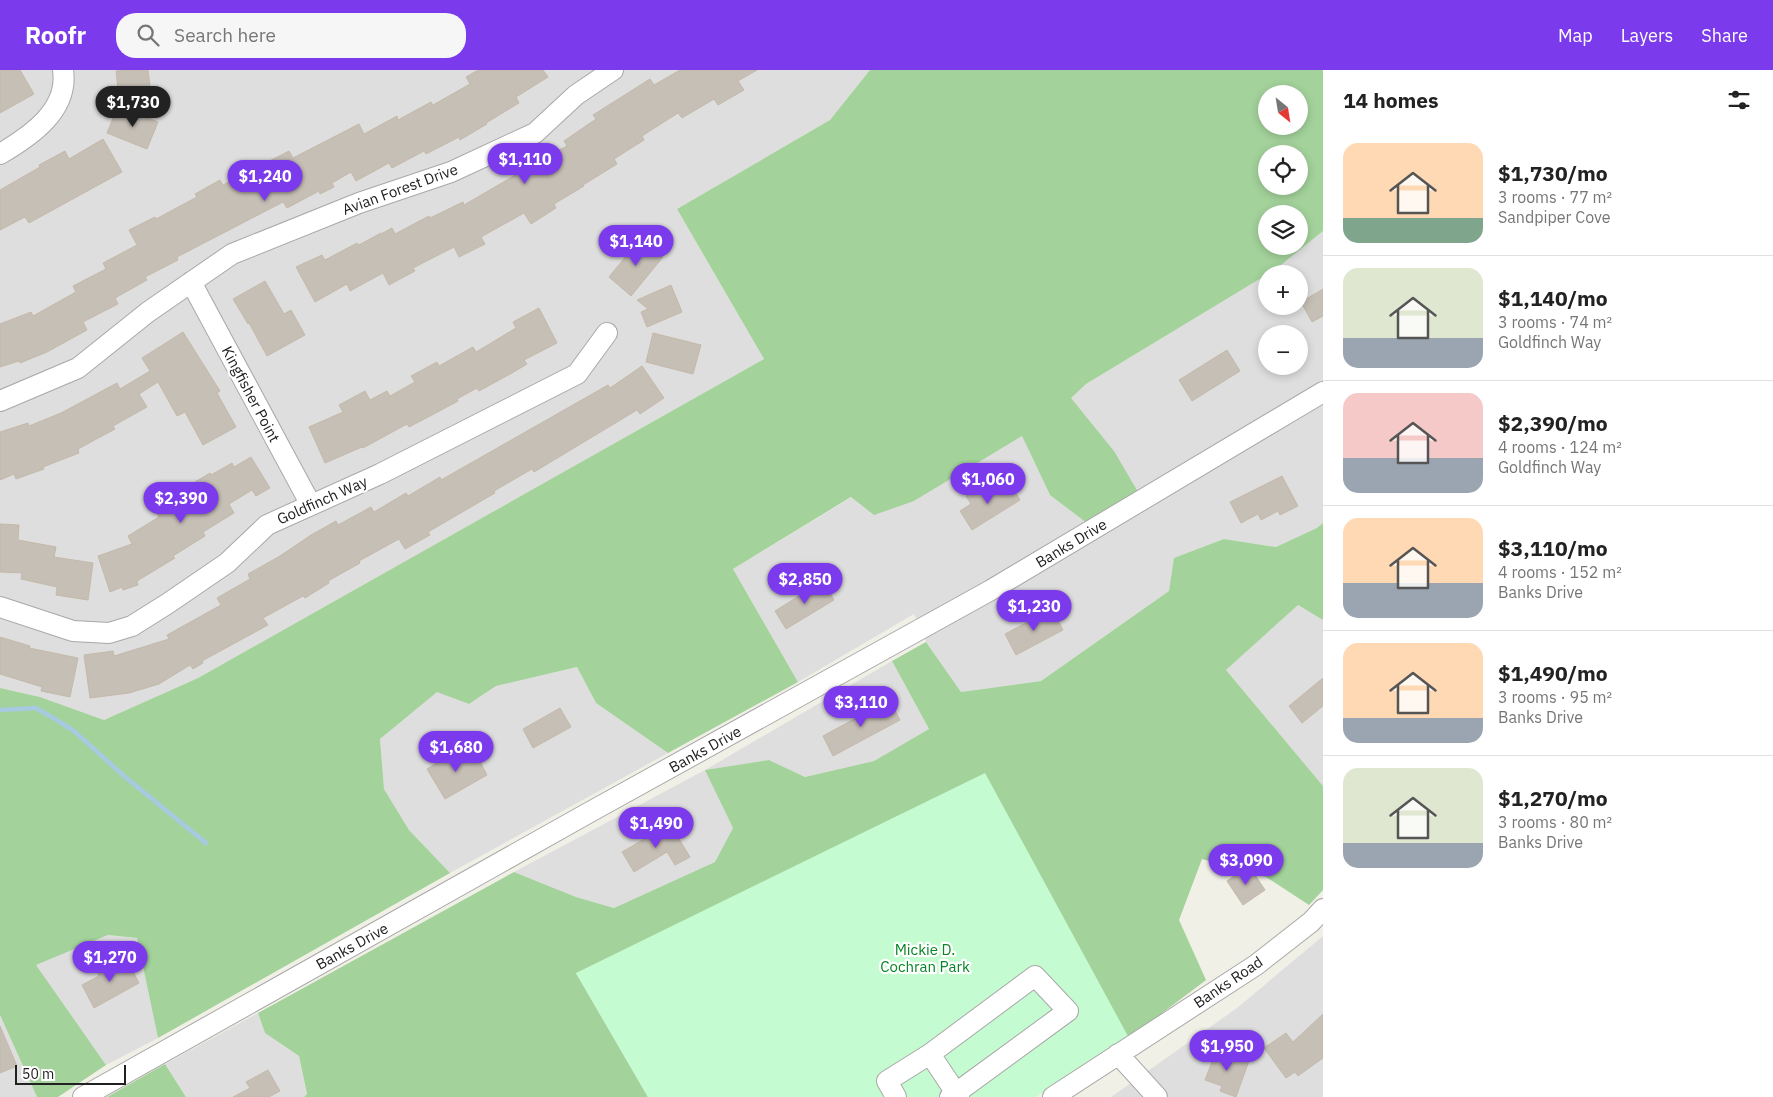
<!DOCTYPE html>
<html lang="en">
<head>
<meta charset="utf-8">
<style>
	:root { --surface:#fff; --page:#f6f6f6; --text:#222; --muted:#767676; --line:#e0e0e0; --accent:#7c3aed }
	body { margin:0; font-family:"IBM Plex Sans",sans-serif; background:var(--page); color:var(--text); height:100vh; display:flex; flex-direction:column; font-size:19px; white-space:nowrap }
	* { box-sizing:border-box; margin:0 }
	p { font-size:16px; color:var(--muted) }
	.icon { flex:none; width:28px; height:28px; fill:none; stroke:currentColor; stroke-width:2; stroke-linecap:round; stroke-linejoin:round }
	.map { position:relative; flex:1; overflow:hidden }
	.side { display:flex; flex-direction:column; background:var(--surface); width:450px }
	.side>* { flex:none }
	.needle { width:32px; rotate:150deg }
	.fabs { position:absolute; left:1258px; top:15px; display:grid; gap:10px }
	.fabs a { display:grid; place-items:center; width:50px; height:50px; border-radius:50%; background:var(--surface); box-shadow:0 2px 8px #0003; font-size:25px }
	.scale { position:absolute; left:15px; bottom:12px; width:111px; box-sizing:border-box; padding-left:5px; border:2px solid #212121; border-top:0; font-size:14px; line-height:18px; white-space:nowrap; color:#212121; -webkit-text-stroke:4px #fff; paint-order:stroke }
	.price { position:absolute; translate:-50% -42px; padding:0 11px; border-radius:18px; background:var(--accent); color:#fff; font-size:16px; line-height:32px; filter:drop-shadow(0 1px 2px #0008) }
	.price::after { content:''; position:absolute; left:50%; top:30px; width:15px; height:11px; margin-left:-8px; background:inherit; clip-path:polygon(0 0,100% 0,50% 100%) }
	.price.active { background:#222; color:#fff }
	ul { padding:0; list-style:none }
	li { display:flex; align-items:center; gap:15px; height:125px; padding:0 20px }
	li+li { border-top:1px solid var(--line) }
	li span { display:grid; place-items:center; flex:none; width:140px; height:100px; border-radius:15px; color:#555 }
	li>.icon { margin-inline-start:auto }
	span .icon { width:60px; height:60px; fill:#fffc; stroke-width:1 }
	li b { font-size:21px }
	h2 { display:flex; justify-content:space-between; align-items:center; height:60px; padding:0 20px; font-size:21px }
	header { display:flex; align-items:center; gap:30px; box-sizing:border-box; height:70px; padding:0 25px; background:var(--accent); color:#fff }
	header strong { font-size:24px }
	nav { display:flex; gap:28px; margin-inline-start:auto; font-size:18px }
	.search { width:350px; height:45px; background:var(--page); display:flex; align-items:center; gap:12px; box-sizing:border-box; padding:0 18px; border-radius:20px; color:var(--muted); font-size:19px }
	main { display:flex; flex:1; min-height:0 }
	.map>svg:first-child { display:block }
	.residential { fill:#dfdede; fill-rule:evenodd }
	.forest { fill:#a3d29b; fill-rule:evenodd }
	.park { fill:#c5fbd1 }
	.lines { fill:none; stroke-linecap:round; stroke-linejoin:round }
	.stream { stroke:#a7cae0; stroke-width:4.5 }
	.building { fill:#c6bfb6; stroke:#c4b9a9 }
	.minor-casing { stroke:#a8a8a8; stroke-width:22 }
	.minor { stroke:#fff; stroke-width:20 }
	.labels { text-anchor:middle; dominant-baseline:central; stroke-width:4.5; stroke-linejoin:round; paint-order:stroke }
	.street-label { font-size:15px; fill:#212121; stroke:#fff }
	.park-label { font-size:15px; fill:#098526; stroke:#fff }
</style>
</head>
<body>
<header>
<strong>Roofr</strong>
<div class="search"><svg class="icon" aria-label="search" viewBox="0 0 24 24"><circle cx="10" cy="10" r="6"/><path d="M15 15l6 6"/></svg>Search here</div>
<nav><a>Map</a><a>Layers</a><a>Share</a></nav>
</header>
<main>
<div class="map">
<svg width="1323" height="1027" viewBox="0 0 1323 1027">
	<rect width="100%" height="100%" fill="#f1f0e7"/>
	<!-- residential -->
	<path class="residential" d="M 0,0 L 870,0 L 830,50 L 677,139 L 764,289 L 198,608 L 104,650 L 40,627 L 0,618 Z
		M 1323,161 L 1323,453 L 1318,458 L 1276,477 L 1224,469 L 1169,521 L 1041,611 L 961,622 L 926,572 L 914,544 L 798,612 L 733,499 L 852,427 L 914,431 L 1022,366 L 1050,425 L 1114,381 L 1070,328 L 1086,314 L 1266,205 L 1266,236 L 1299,236 L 1299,204 L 1269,204 ZM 1266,264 L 1299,264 L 1299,296 L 1266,296 Z
		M 1298,535 L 1323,550 L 1323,716 L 1226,600 Z
		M 892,591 L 929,659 L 874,691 L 805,707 L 769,690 L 706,700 L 733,758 L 715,792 L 614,838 L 576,827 L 514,802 L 705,700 Z
		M 577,597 L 596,633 L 668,683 L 450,803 L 409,760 L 384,719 L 380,669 L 437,621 L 469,634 L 496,616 Z
		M 108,865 L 137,868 L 158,968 L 106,995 L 35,895 Z
		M 1323,866 L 1323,1027 L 1111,1027 L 1237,938 Z
		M 258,943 L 265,963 L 299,986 L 307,1025 L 304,1027 L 186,1027 L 165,994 Z
		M 0,945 L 37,1027 L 0,1027 Z"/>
	<!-- forest -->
	<path class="forest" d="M 870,0 L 1323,0 L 1323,161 L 1276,199 L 1086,314 L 1071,328 L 1114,381 L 1138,422 L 1087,453 L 1050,425 L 1022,366 L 914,431 L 874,445 L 851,427 L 733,499 L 798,612 L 668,683 L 596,633 L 577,597 L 496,616 L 469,634 L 437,622 L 380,669 L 384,719 L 409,760 L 450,803 L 158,968 L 137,868 L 108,865 L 36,895 L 106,995 L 58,1027 L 37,1027 L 0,945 L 0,618 L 40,627 L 104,650 L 198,608 L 764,289 L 677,139 L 830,50 ZM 1266,24 L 1299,24 L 1299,56 L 1266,56 ZM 1266,84 L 1299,84 L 1299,116 L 1266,116 ZM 1266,144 L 1299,144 L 1299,176 L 1266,176 Z
		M 1323,453 L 1323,550 L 1298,535 L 1226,600 L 1323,716 L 1323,820 L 1309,835 L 1266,807 L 1202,789 L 1179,850 L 1206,910 L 1129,968 L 576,903 L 648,1027 L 304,1027 L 307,1024 L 299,986 L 265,963 L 258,943 L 514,802 L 576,827 L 614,838 L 715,792 L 733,758 L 705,700 L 769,690 L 805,707 L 874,691 L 929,659 L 892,591 L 926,572 L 961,622 L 1041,611 L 1169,521 L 1174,488 L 1224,469 L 1276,477 L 1317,458 Z
		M 165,994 L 186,1027 L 107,1027 Z"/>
	<!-- park -->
	<path class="park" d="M 985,703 L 1129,968 L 1036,1027 L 648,1027 L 576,903 Z"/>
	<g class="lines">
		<!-- stream -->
		<path class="stream" d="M 0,640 L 36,638 L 55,649 L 74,661 L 124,706 L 206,773"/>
	</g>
	<!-- building -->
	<path class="building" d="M 0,0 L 20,0 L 34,24 L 0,43 Z
		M 126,0 L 148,0 L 151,24 L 119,28 L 116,1 Z
		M 478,0 L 543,0 L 548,7 L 516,27 L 519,33 L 486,53 L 487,54 L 460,70 L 459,67 L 426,84 L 424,81 L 392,98 L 389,93 L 356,111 L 351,102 L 332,113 L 334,117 L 320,124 L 319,121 L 287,138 L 283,132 L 177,187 L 178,190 L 145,207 L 147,210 L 115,228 L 118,234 L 83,252 L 87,260 L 47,282 L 20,293 L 19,291 L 0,297 L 0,254 L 31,242 L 33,246 L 76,222 L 73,216 L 106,199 L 103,193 L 137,175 L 129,160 L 155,147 L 156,149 L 197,127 L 195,124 L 220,110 L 223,115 L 289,81 L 293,88 L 359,54 L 364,64 L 397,46 L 398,50 L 431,32 L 433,35 L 470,14 L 466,7 Z
		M 680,0 L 757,0 L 738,11 L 744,20 L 718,35 L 714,29 L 682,48 L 678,43 L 642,66 L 644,70 L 614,89 L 617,94 L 583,115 L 584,116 L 554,134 L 556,138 L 531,154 L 524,143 L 481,167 L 485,174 L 459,187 L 454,177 L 413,198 L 415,201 L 389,215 L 383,203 L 350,221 L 347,214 L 315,232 L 296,197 L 322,185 L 325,190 L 357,173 L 359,175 L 381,163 L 381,164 L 392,158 L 395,164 L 429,146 L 430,148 L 463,132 L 464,135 L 519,103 L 523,109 L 548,94 L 544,88 L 567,76 L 564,71 L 596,49 L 593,45 L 650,9 L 654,15 Z
		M 118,36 L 158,52 L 147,79 L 107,63 Z
		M 103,69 L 122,102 L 29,153 L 25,147 L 0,160 L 0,120 L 40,97 L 39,95 L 65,81 L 69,89 Z
		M 640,169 L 663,187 L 631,226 L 609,207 Z
		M 265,211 L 284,244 L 291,240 L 305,265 L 267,286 L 249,253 L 248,254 L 233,229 Z
		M 671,215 L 682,242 L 647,257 L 641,242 L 648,239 L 637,230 Z
		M 1323,219 L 1323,246 L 1312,252 L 1301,232 Z
		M 539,238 L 557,273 L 524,290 L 527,294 L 512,303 L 479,321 L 477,318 L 457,329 L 458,331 L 432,345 L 409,357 L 407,354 L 363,378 L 362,377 L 325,393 L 309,357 L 343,342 L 339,335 L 365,321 L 370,330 L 387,321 L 390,326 L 415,312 L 411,306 L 437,292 L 439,296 L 473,277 L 476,282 L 516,258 L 513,252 Z
		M 183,262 L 220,321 L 217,323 L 236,357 L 203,375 L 185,342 L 177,346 L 158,312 L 139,324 L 147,337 L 113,356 L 115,359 L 78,379 L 79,383 L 43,397 L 44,399 L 16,409 L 14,404 L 0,410 L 0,362 L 28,353 L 29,356 L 61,343 L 117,313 L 120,319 L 150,301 L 142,288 Z
		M 653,263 L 701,275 L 693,304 L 646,292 Z
		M 1227,280 L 1240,301 L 1192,331 L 1179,310 Z
		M 642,296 L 664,328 L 640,344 L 637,340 L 534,402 L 532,399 L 494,421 L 495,423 L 428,462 L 430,465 L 405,479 L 399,469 L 359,491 L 360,493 L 328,511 L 329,513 L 305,528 L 303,526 L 263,548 L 268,555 L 202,591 L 203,593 L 193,599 L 190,595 L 159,614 L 129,623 L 90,628 L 84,585 L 113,581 L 114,586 L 169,569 L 167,565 L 221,535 L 217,528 L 250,509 L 248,504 L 280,486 L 311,465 L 336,451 L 338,455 L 371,437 L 374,442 L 406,423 L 408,426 L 440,407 L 441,410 L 608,315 L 610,318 Z
		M 251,387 L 270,418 L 256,426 L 252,420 L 229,434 L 234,443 L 203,462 L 205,466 L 173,486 L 175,488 L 137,511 L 138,515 L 123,520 L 122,517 L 110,522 L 98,486 L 132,474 L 128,466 L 159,447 L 155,439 L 186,420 L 185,418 L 210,403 L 211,405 L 232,393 L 234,397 Z
		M 1282,406 L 1298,436 L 1280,445 L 1278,441 L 1261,450 L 1258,444 L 1241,453 L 1230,432 Z
		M 1009,412 L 1020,430 L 972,460 L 960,441 L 971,434 L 966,426 L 980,418 L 985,426 Z
		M 0,454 L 19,455 L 18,470 L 56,477 L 54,487 L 93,493 L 88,530 L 56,525 L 57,517 L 21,509 L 22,503 L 0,502 Z
		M 823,511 L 834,530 L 786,559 L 775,541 Z
		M 1052,539 L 1063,560 L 1016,585 L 1005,564 Z
		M 0,567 L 30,576 L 29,578 L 78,588 L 70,627 L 41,621 L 42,617 L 0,604 Z
		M 1323,608 L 1323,636 L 1302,653 L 1289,636 Z
		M 889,630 L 900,650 L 833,686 L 823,666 Z
		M 560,638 L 571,657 L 533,678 L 523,659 Z
		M 456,678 L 464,693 L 477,686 L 487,705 L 445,729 L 427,699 L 445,688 L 444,685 Z
		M 670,754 L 690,787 L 675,795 L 667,782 L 634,802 L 622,782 Z
		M 1249,796 L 1265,820 L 1243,835 L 1227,811 Z
		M 108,892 L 113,900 L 128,892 L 139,913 L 94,938 L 82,915 L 99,906 L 96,899 Z
		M 1323,944 L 1323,988 L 1298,1006 L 1295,1002 L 1286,1008 L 1264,978 L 1286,963 L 1293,972 Z
		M 0,956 L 17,996 L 0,1003 Z
		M 1217,979 L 1249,991 L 1236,1027 L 1220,1021 L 1222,1016 L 1205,1010 Z
		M 268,1000 L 280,1021 L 269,1027 L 233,1027 L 250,1018 L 246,1012 Z"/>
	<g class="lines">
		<!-- minor casing -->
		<g class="minor-casing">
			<path id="minor" d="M 0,84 C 31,66 69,40 63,0
				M 191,212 L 311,435
				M 0,331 L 78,298 L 148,242 L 232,184 L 359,133 L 451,102 L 535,63 L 576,25 L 613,0
				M 0,537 L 73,561 L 109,563 L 132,556 L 167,534 L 227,493 L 267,455 L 380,404 L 577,304 L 607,263
				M 1118,984 L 1157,1027
				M 83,1027 L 590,742 L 991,520 L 1323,322
				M 896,1027 L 887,1011 L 930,984
				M 950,1027 L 956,1023 L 1068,941 L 1035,906 L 930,984 L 956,1023 L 959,1027
				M 1053,1027 L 1256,895 L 1311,852 L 1323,839"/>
		</g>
		<!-- minor -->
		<use href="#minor" class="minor"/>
	</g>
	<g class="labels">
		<!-- street labels -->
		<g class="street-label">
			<text transform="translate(400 119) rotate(-20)">Avian Forest Drive</text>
			<text transform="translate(251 324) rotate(62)">Kingfisher Point</text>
			<text transform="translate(322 430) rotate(-24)">Goldfinch Way</text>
			<text transform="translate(1071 473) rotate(-31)">Banks Drive</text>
			<text transform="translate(705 679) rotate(-29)">Banks Drive</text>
			<text transform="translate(352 876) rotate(-29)">Banks Drive</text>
			<text transform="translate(1228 912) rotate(-34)">Banks Road</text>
		</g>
		<!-- park labels -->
		<g class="park-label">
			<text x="925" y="879">Mickie D.<tspan x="925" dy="17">Cochran Park</tspan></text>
		</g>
	</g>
</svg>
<div class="fabs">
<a><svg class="needle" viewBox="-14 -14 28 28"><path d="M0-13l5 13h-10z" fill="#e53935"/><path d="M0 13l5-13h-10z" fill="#767676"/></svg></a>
<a><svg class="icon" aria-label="locate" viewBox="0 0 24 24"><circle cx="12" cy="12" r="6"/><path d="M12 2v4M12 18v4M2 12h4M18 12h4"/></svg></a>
<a><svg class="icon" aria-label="layers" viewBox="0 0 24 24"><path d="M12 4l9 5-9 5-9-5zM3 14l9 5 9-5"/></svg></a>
<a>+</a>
<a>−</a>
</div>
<div class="scale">50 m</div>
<b class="price active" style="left:133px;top:58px">$1,730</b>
<b class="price" style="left:525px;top:115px">$1,110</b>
<b class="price" style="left:265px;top:132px">$1,240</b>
<b class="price" style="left:636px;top:197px">$1,140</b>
<b class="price" style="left:988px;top:435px">$1,060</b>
<b class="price" style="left:181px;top:454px">$2,390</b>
<b class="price" style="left:805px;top:535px">$2,850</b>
<b class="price" style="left:1034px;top:562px">$1,230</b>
<b class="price" style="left:861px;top:658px">$3,110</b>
<b class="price" style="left:456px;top:703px">$1,680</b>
<b class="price" style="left:656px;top:779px">$1,490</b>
<b class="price" style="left:1246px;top:816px">$3,090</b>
<b class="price" style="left:110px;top:913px">$1,270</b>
<b class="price" style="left:1227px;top:1002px">$1,950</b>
</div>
<section class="side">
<h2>14 homes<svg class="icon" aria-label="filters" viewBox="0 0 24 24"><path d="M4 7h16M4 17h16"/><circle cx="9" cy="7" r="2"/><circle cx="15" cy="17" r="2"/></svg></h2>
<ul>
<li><span style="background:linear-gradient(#ffd9b3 75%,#7fa58c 0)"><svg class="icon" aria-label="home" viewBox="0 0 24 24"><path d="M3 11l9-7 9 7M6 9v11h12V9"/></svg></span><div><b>$1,730/mo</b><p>3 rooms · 77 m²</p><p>Sandpiper Cove</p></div></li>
<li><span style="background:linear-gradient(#dfe7d0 70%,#9aa5b1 0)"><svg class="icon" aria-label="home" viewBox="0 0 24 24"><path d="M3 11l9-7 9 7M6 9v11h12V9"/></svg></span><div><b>$1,140/mo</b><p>3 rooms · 74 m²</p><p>Goldfinch Way</p></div></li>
<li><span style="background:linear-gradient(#f6c9c9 65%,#9aa5b1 0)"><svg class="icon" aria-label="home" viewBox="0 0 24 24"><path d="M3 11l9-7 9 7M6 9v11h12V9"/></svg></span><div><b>$2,390/mo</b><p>4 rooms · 124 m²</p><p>Goldfinch Way</p></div></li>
<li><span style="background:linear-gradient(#ffd9b3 65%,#9aa5b1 0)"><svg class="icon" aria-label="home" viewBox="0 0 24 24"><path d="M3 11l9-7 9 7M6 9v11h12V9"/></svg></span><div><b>$3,110/mo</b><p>4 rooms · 152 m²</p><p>Banks Drive</p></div></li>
<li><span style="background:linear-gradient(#ffd9b3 75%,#9aa5b1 0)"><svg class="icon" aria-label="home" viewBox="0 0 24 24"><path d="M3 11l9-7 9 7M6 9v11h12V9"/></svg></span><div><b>$1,490/mo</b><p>3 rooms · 95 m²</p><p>Banks Drive</p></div></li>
<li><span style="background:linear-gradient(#dfe7d0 75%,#9aa5b1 0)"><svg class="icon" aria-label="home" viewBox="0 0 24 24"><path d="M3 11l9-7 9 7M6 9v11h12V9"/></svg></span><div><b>$1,270/mo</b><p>3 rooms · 80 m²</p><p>Banks Drive</p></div></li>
</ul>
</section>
</main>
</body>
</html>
